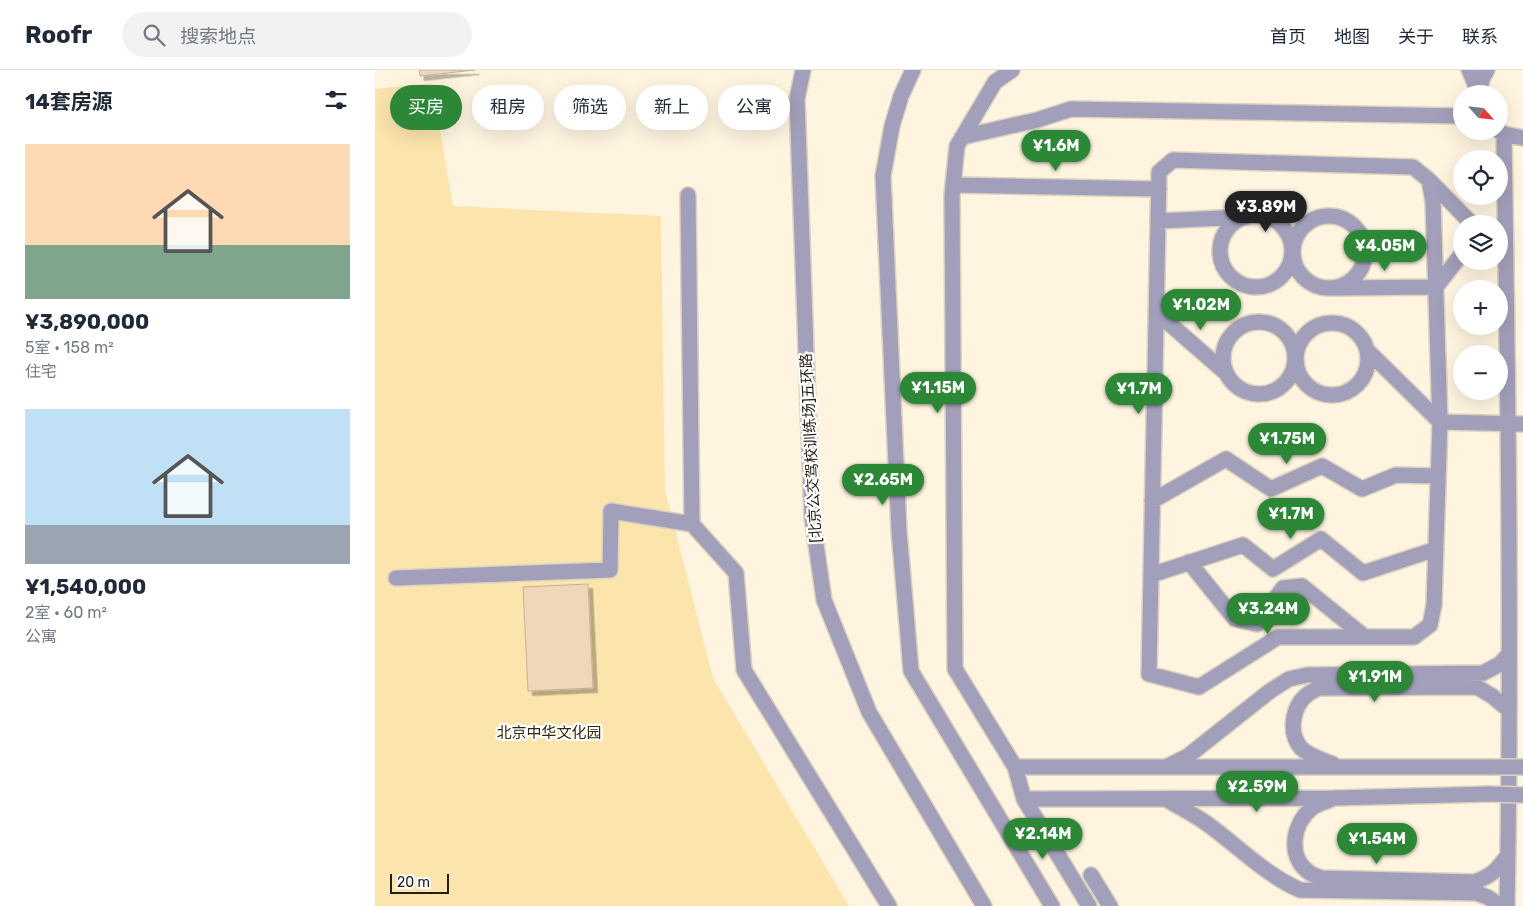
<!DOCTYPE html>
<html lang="zh">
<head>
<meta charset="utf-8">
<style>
	:root { --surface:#fff; --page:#f2f2f3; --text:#1f2937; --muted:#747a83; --line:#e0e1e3; --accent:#2c8737 }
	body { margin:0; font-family:Rubik,"Noto Sans SC",sans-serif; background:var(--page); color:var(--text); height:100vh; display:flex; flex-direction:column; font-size:19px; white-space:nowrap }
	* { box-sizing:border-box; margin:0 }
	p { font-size:16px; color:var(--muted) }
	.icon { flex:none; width:28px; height:28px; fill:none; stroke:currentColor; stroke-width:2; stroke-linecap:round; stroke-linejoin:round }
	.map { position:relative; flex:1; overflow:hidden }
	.panel { display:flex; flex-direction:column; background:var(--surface); width:375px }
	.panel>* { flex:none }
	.guide { position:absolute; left:15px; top:15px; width:475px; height:45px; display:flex; gap:10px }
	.needle { width:32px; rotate:117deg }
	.tools { position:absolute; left:1078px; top:15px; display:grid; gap:10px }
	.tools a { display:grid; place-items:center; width:55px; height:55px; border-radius:50%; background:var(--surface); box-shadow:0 5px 20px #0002; font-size:25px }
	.scale { position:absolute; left:15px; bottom:12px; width:59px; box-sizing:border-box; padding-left:5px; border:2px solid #241e12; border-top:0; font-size:14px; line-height:18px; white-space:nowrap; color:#241e12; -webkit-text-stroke:4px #fff; paint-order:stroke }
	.price { position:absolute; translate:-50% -42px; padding:0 11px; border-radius:18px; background:var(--accent); color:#fff; font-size:16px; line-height:32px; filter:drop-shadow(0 1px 2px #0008) }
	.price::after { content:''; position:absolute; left:50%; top:30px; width:15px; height:11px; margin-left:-8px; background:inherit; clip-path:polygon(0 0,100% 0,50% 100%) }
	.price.active { background:#222; color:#fff }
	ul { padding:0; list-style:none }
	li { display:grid; align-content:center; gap:10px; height:265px; padding:0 25px }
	li span { display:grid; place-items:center; height:155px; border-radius:0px; color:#555 }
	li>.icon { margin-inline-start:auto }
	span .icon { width:90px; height:90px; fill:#fffc; stroke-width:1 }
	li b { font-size:21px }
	h2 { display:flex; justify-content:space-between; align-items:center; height:60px; padding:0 25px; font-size:21px }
	.pill { padding:0 18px; border-radius:22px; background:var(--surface); box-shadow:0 5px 20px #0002; font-size:18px; line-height:45px }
	.pill.active { background:var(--accent); color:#fff }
	header { display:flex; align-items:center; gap:30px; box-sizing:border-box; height:70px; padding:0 25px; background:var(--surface); border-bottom:1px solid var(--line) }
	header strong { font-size:24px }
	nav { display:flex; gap:28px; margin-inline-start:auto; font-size:18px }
	.search { width:350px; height:45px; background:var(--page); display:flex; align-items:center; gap:12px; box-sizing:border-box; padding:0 18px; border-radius:28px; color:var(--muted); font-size:19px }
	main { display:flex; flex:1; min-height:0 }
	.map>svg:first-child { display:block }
	.green { fill:#fce4ad }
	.building { fill:#efd7ba; stroke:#c7b093; filter:url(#shadow) }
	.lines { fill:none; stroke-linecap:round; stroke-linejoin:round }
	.street-casing { stroke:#dbd2bf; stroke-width:18 }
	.street { stroke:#a29fba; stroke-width:15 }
	.street-bridge-casing { stroke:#dbd2bf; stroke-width:18; stroke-linecap:butt }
	.street-bridge { stroke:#a29fba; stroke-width:15 }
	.labels { text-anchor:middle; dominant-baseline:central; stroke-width:4.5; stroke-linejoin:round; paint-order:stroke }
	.street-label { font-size:15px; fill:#241e12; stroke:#fff }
	.park-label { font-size:15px; fill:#34280b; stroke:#fff }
</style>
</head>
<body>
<header>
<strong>Roofr</strong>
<div class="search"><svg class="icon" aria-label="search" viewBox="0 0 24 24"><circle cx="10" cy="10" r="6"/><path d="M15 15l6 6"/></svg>搜索地点</div>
<nav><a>首页</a><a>地图</a><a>关于</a><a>联系</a></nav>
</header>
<main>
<section class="panel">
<h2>14套房源<svg class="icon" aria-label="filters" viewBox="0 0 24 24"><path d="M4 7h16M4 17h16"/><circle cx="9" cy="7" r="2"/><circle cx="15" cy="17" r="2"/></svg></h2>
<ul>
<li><span style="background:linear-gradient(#ffd9b3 65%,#7fa58c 0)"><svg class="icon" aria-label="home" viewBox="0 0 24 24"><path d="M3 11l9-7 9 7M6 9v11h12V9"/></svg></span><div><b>¥3,890,000</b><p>5室 · 158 m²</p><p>住宅</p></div></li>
<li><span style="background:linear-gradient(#bfe0f5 75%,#9aa5b1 0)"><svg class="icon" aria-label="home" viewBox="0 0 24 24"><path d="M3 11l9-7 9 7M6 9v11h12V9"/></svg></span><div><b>¥1,540,000</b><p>2室 · 60 m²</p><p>公寓</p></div></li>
</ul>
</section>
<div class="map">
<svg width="1148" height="836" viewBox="0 0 1148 836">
	<defs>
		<filter id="shadow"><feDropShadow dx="4.5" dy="4.5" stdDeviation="0" flood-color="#0004"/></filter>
	</defs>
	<rect width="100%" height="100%" fill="#fef4e0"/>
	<!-- green -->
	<path class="green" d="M 57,13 L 78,136 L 286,146 L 290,420 L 338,608 L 474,836 L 0,836 L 0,19 Z"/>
	<!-- building -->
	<path class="building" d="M 44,0 L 100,0 L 45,6 Z
		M 213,514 L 218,618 L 153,621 L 148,517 Z"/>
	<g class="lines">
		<!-- street casing -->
		<g class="street-casing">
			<path id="street" d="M 428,0 L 422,29 L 437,447 L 449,530 L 494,642 L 609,836
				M 538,0 L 526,26 L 517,56 L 508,106 L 524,461 L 536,601 L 677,836
				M 637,0 L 620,12 L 582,76 L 577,125 L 580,599 L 640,697
				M 1094,0 L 1104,23
				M 1104,24 L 1107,9 L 1112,0
				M 1124,61 L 1129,64 L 1148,68
				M 1129,64 C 1133,321 1137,579 1132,836
				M 587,67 L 662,50 L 696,39 L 1086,46
				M 798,90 L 1038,97 L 1054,110 L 1058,132 L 1065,352 L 1059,535 L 1055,555 L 1039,567 L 903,567 L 824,617 L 774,604 L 784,102 Z
				M 1054,110 L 1097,154
				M 578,115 L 784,119
				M 313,125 L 317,454 L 361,503 L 369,600 L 514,836
				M845 181a36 36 0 1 1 72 0a36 36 0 1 1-72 0Z
				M918 182a36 36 0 1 1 72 0a36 36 0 1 1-72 0Z
				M 783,151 L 868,147
				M 963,218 L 1061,217 L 1086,185
				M 781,242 L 851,303
				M848 288a36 36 0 1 1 72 0a36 36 0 1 1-72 0Z
				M921 289a36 36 0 1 1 72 0a36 36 0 1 1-72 0Z
				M 992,280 L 1065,352 L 1148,354
				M 777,431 L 851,389 L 896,419 L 947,396 L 987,419 L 1021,405 L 1063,406
				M 814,492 L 860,549 L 882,554 L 908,518 L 927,516 L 990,567
				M 776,505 L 868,475 L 898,499 L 946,469 L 988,503 L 1061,479
				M 21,508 L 235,500 L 236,441 L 317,454
				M 958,694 C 948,690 934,686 926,678 C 913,663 917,636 933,624 C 936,622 940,620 943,618 L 1102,617 L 1117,626 L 1134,640
				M 791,697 L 813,686 L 895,621 L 914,609 L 932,605 L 1108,603 L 1125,594 L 1134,584
				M 649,729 L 959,728 L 1115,724
				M 791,729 C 804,737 818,744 831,753 C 862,775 889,804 925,820 L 1101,823 C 1110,826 1117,828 1123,836
				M 955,730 C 949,732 942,734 937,738 C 917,754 912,788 935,803 C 938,805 942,806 946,808 L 1099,812 C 1117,806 1122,800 1133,785
				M 716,805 L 735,836
				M 714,836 L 649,729 L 640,697 L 1115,697"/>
		</g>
		<!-- street -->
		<use href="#street" class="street"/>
		<!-- street-bridge casing -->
		<g class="street-bridge-casing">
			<path id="street-bridge" d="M 1115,697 L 1148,697
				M 1115,724 L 1148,725"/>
		</g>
		<!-- street-bridge -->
		<use href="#street-bridge" class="street-bridge"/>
	</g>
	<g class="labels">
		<!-- street labels -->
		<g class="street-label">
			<text transform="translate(436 378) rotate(-93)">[北京公交驾校训练场]五环路</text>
		</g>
		<!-- park labels -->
		<g class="park-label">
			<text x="174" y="663">北京中华文化园</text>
		</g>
	</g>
</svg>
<div class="tools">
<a><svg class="needle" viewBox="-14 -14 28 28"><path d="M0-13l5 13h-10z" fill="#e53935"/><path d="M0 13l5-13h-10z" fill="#747a83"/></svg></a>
<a><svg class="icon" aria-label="locate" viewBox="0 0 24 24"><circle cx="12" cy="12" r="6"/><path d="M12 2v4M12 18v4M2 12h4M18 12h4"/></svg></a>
<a><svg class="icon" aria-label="layers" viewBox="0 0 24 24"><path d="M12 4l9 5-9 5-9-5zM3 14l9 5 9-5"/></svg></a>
<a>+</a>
<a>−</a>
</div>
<div class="scale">20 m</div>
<b class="price" style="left:681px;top:102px">¥1.6M</b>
<b class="price active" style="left:891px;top:163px">¥3.89M</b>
<b class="price" style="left:1010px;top:202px">¥4.05M</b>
<b class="price" style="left:826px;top:261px">¥1.02M</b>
<b class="price" style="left:563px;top:344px">¥1.15M</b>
<b class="price" style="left:764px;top:345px">¥1.7M</b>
<b class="price" style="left:912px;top:395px">¥1.75M</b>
<b class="price" style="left:508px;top:436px">¥2.65M</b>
<b class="price" style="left:916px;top:470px">¥1.7M</b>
<b class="price" style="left:893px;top:565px">¥3.24M</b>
<b class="price" style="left:1000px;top:633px">¥1.91M</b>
<b class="price" style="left:882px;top:743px">¥2.59M</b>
<b class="price" style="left:668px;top:790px">¥2.14M</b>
<b class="price" style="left:1002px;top:795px">¥1.54M</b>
<div class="guide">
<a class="pill active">买房</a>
<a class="pill">租房</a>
<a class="pill">筛选</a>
<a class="pill">新上</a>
<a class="pill">公寓</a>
</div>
</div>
</main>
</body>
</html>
